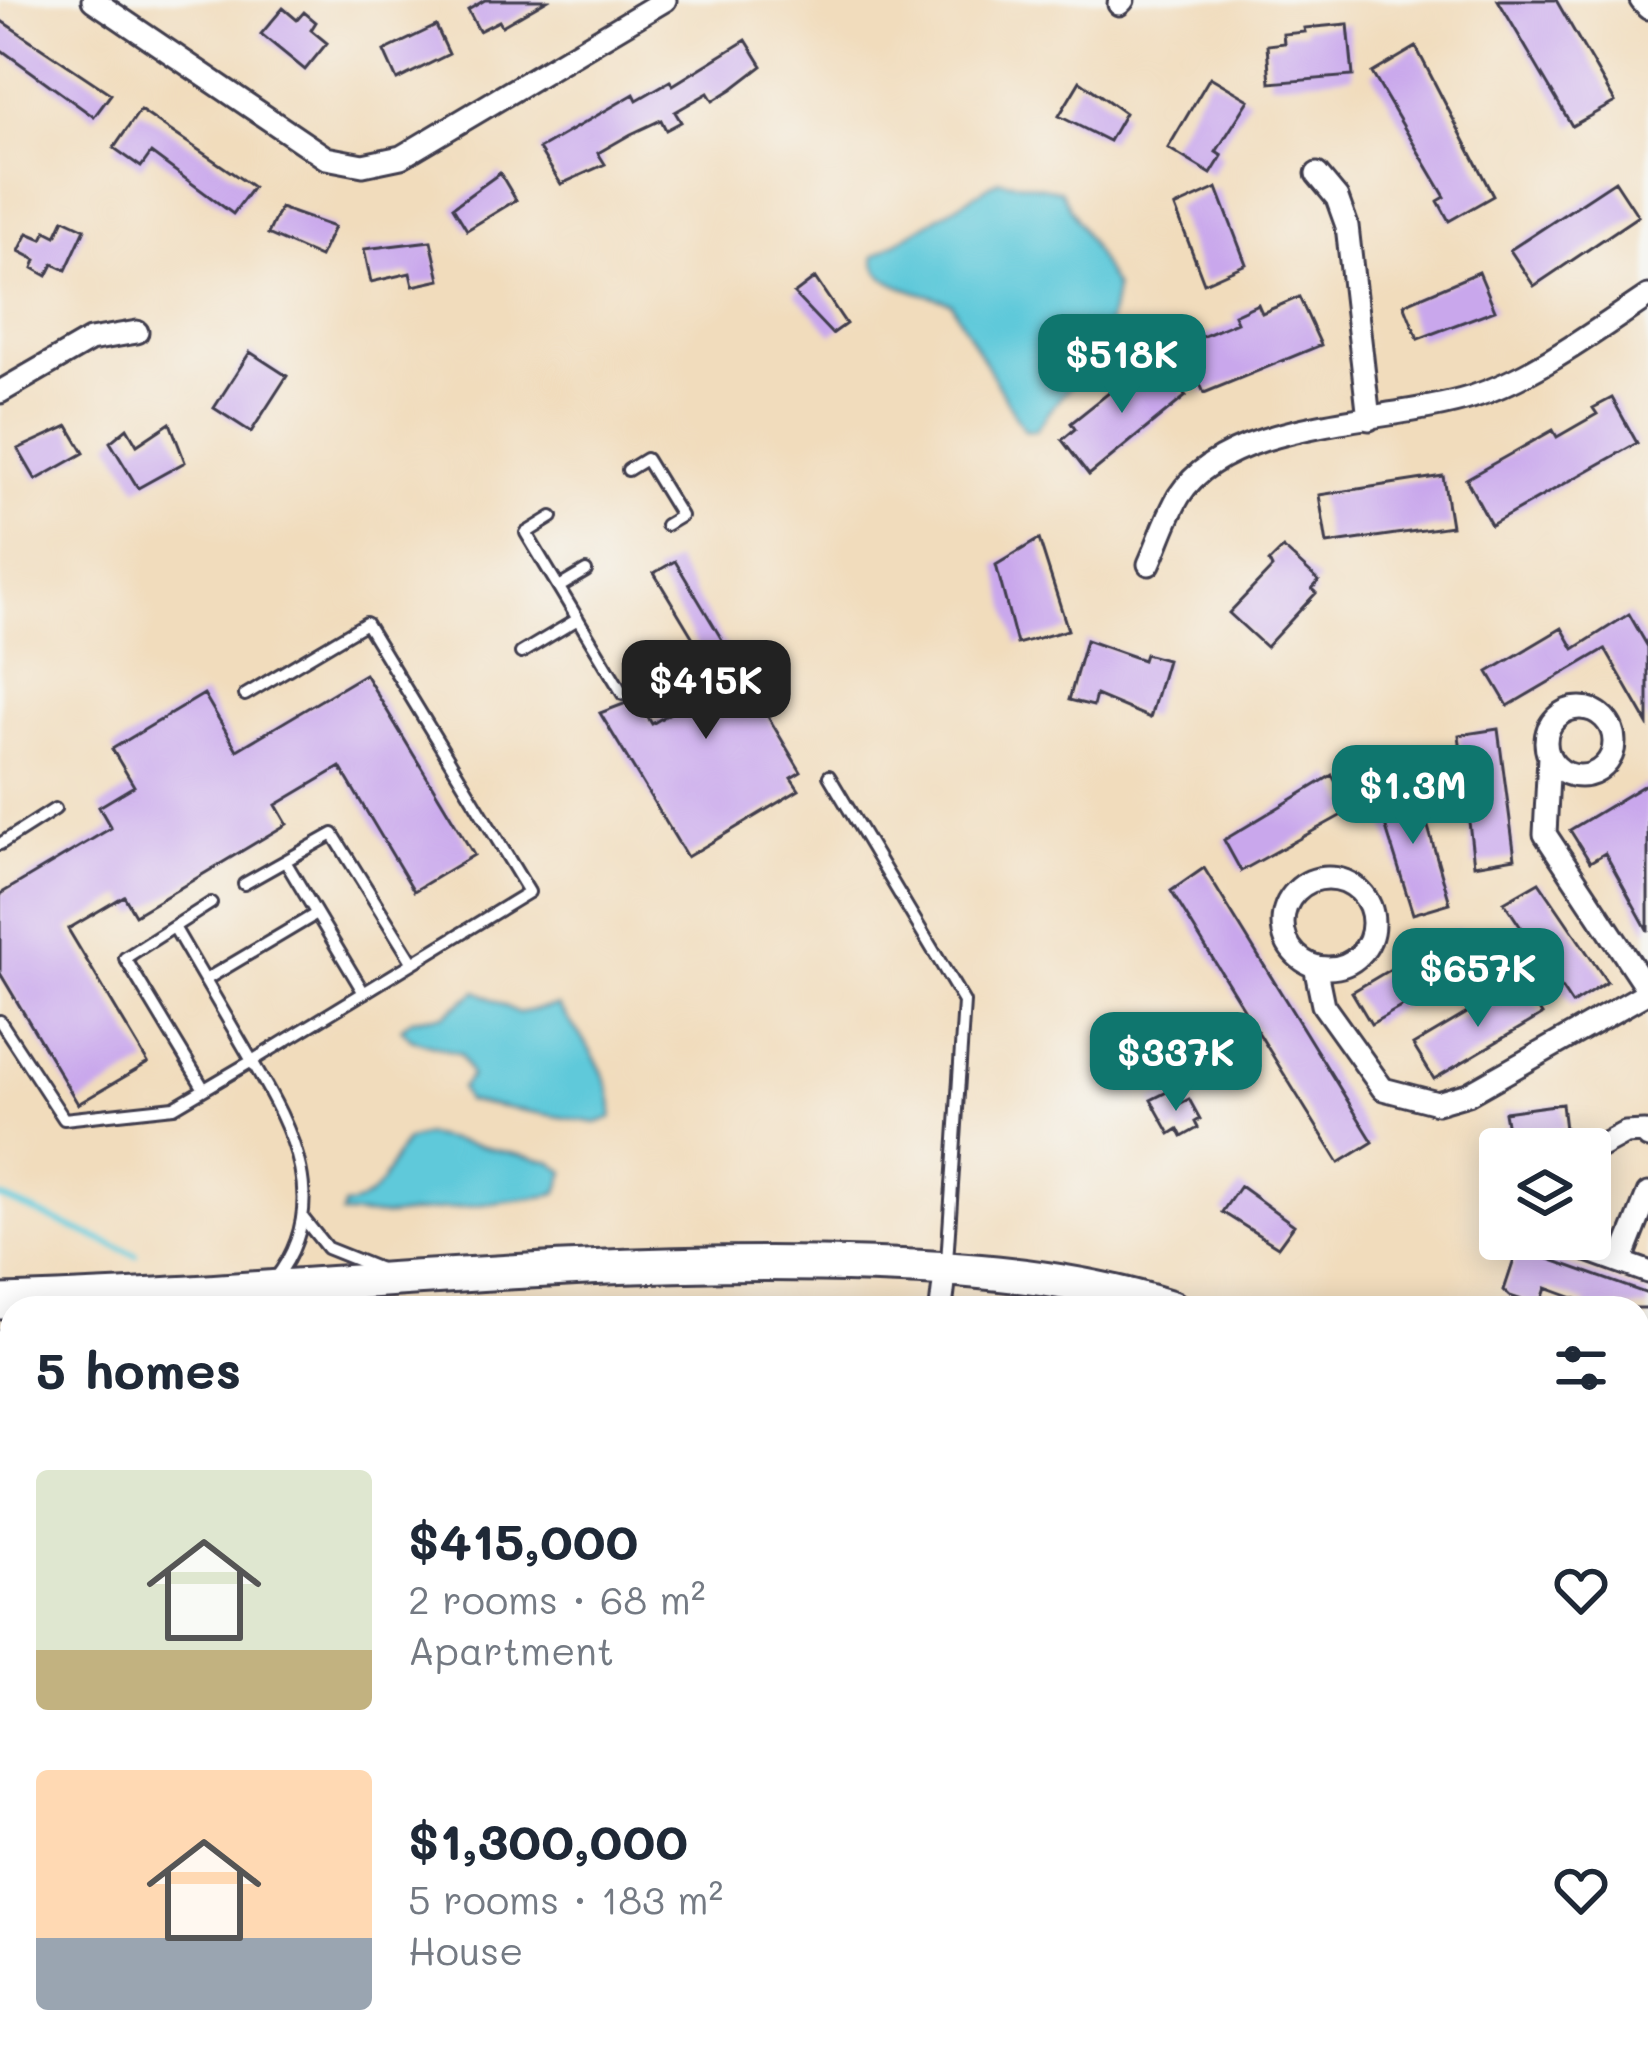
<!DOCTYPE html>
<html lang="en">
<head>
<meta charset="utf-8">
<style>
	:root { --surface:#fff; --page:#f6f6f7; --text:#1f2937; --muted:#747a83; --accent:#0f766e }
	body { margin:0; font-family:Mali,sans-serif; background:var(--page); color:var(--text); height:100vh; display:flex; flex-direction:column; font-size:45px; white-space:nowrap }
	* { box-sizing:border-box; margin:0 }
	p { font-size:39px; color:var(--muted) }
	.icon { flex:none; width:66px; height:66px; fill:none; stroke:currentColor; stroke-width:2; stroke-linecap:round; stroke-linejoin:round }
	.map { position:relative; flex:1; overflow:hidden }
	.side { position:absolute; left:0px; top:1296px; width:1650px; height:771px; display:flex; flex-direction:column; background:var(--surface); border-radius:36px 36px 0 0; box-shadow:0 6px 30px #0003 }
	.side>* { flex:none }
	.tools { position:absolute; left:1479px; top:1128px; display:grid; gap:24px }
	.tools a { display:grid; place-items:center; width:132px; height:132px; border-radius:12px; background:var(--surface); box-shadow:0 6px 30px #0003; font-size:60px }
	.price { position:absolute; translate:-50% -102px; padding:0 27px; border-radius:24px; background:var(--accent); color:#fff; font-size:39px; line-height:78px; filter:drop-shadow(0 3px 6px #0008) }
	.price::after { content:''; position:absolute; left:50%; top:72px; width:36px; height:27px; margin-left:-18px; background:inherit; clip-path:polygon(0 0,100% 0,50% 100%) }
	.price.current { background:#222; color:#fff }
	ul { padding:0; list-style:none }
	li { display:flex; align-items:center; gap:36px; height:300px; padding:0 36px }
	li span { display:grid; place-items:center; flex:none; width:336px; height:240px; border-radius:12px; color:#555 }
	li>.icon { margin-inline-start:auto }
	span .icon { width:144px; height:144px; fill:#fffc; stroke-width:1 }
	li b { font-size:51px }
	h2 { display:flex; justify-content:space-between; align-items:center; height:144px; padding:0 36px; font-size:51px }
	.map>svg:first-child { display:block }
	.water { fill:#5fc9da; stroke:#40768a; stroke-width:3 }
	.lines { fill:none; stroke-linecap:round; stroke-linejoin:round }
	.stream { stroke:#5fc9da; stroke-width:6 }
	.building { fill:#c9a7ec }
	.service-casing { stroke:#413e4e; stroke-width:16 }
	.minor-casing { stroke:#413e4e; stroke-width:27 }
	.primary-casing { stroke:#413e4e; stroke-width:39 }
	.service { stroke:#fff; stroke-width:10 }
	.minor { stroke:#fff; stroke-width:21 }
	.primary { stroke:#fff; stroke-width:33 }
</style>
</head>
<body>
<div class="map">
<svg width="1648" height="2066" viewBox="0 0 1648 2066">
	<rect width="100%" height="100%" fill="#f6f6f2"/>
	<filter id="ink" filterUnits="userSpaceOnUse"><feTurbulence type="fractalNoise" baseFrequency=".00833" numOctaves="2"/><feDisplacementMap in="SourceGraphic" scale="24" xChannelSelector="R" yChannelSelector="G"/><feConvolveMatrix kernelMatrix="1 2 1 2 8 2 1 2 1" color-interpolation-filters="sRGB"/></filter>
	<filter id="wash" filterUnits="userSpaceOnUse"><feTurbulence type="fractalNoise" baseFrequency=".004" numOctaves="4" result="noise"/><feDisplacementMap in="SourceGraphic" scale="48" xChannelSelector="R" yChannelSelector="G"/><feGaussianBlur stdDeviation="2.7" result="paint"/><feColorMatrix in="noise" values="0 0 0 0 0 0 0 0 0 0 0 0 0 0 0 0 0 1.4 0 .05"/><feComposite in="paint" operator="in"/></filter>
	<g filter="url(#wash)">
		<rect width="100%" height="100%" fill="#f1dcbc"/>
		<!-- water -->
		<path class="water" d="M 999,180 L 1060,190 L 1115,288 C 1108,340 1101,355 1065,392 C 1053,404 1046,419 1034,431 L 1025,430 L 1016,417 L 951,303 C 927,291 874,289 874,256 Z
			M 477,991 L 518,1013 L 557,1006 C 578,1031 619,1084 612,1118 L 596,1123 L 466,1101 L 461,1088 L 471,1076 L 461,1054 L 411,1039 L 401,1028 L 412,1019 L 444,1015 Z
			M 426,1135 L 552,1162 L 565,1172 L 558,1192 L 547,1196 L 391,1216 L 342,1214 L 344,1206 C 385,1200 384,1167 407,1140 Z"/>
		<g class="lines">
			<!-- stream -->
			<path class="stream" d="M 0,1197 L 136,1255
				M 636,2055 L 648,2066"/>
		</g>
		<g id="blocks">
			<!-- building -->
			<path class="building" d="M 485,0 L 547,0 L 502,26 L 499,21 L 479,31 L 468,10 Z
				M 1498,0 L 1556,0 L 1615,102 L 1572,126 Z
				M 283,8 L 297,20 L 304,12 L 316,22 L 311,30 L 327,43 L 305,70 L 261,34 Z
				M 0,20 L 111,94 L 94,117 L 0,49 Z
				M 1348,24 L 1353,76 L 1270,83 L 1267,45 L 1284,43 L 1283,34 L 1305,32 L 1304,28 Z
				M 436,26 L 449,54 L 397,80 L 384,51 Z
				M 746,40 L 762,66 L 732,89 L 713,101 L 708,93 L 675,112 L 681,122 L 666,130 L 661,120 L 631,134 L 598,153 L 605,164 L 561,184 L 539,149 L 634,94 L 637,100 L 670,81 L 673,85 Z
				M 1416,47 L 1493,196 L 1449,221 L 1438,201 L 1445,197 L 1372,73 Z
				M 1210,77 L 1249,100 L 1216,152 L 1222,156 L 1211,174 L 1168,148 Z
				M 1080,81 L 1125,113 L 1109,141 L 1059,116 Z
				M 140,110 L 253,187 L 233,214 L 151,153 L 141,167 L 114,148 Z
				M 500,173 L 516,200 L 467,230 L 453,207 Z
				M 1615,181 L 1638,216 L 1534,286 L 1510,250 Z
				M 1217,188 L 1246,264 L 1204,283 L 1175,207 Z
				M 280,208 L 334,227 L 320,257 L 268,234 Z
				M 64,219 L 85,229 L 66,270 L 53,264 L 47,276 L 33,268 L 36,260 L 19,251 L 28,233 L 42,239 L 46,231 L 56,236 Z
				M 431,241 L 440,280 L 413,286 L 410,273 L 371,282 L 364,249 Z
				M 1479,272 L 1495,310 L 1418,339 L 1404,304 Z
				M 815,278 L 846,324 L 832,334 L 794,294 Z
				M 1299,297 L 1321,345 L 1204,393 L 1183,345 L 1237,322 L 1234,315 L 1258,304 L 1262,313 Z
				M 250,352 L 287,376 L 251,432 L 214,408 Z
				M 1158,362 L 1186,396 L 1089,475 L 1062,440 L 1075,429 L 1071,423 L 1140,368 L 1144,373 Z
				M 1612,398 L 1637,443 L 1491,525 L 1466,479 L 1553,430 L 1557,437 L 1597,414 L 1593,408 Z
				M 170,423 L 185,462 L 138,488 L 110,442 L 127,428 L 137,445 Z
				M 68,426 L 84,453 L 36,480 L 18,449 Z
				M 1443,476 L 1451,526 L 1327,544 L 1319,495 Z
				M 1039,539 L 1068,630 L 1017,644 L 996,565 Z
				M 1283,548 L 1319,581 L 1312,589 L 1316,593 L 1266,647 L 1229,613 L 1272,568 L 1269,562 Z
				M 675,561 L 801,772 L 791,778 L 799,790 L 687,857 L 600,713 L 629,702 L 633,693 L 652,724 L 720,683 L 654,573 Z
				M 1629,614 L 1648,647 L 1648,724 L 1605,649 L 1508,706 L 1488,672 L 1562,628 L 1574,649 Z
				M 1086,640 L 1143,660 L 1145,654 L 1167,660 L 1150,718 L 1096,695 L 1093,706 L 1069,700 Z
				M 365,674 L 474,855 L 414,891 L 340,767 L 276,805 L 287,824 L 135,915 L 124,896 L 68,929 L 148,1063 L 78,1104 L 0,973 L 0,894 L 111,828 L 99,807 L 134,786 L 112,749 L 204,694 L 237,750 Z
				M 1498,729 L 1515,858 L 1474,865 L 1459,735 Z
				M 1332,775 L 1351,810 L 1241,871 L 1224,840 Z
				M 1415,782 L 1450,903 L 1413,914 L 1375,793 Z
				M 1648,783 L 1648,931 L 1605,853 L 1590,862 L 1570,830 Z
				M 1204,868 L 1373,1142 L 1339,1163 L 1171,891 Z
				M 1539,882 L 1607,982 L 1572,1004 L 1504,902 Z
				M 1458,929 L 1478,963 L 1371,1024 L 1352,992 Z
				M 1521,981 L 1542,1015 L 1434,1079 L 1413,1045 Z
				M 1171,1090 L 1179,1104 L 1189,1099 L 1200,1119 L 1195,1122 L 1198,1128 L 1182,1137 L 1178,1129 L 1170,1134 L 1151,1100 Z
				M 1562,1104 L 1565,1129 L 1508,1135 L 1504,1112 Z
				M 1240,1186 L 1294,1225 L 1278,1247 L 1222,1212 Z
				M 1518,1248 L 1648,1294 L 1648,1308 L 1585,1308 L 1587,1303 L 1546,1288 L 1540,1306 L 1510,1296 L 1504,1290 Z"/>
		</g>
	</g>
	<g filter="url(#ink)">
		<use href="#blocks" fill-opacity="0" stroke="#413e4e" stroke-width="3"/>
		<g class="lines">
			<!-- service casing -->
			<g class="service-casing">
				<path id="service" d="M 628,470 L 646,459 L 681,516 L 666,525
					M 552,517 L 526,533 L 623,694
					M 559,587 L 586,571
					M 521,653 L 578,619
					M 245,695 L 366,623 L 529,892 L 252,1061 C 293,1130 332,1206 275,1279
					M 829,776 L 964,1002 L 947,1262
					M 0,844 L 55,809
					M 285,861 L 364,993
					M 244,884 L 333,834 L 413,963
					M 205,980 L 316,914
					M 0,1021 L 64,1119 L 174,1107 L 252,1061 L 174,927
					M 204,1089 L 125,958 L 211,903
					M 303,1218 L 327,1248 L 382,1270
					M 0,1714 L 12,1734
					M 0,1812 L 12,1806"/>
			</g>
			<!-- minor casing -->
			<g class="minor-casing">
				<path id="minor" d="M 93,0 L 326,158 L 363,165 L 401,157 L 665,0
					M 1641,0 L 1648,8
					M 1119,4 L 1123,0
					M 1317,174 L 1337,198 L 1347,226 L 1369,419
					M 0,392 L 90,340 L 137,332
					M 1149,564 C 1159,542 1167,516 1179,496 C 1228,418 1391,423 1472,397 C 1534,377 1594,332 1648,296
					M1546 742a34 34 0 1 1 68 0a34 34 0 1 1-68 0Z
					M 1549,756 L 1545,834 L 1648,990
					M1283 923a45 45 0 1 1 90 0a45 45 0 1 1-90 0Z
					M 1315,966 L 1323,1005 L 1383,1089 L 1437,1103 L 1468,1094 L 1648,992
					M 1590,1152 L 1625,1133 L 1644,1132 L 1648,1137
					M 1557,1239 L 1648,1272
					M 1621,1262 L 1648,1194
					M 941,1308 L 946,1266
					M 269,2066 L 288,2055
					M 967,2066 L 985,2055"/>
			</g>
			<!-- primary casing -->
			<g class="primary-casing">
				<path id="primary" d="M 0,1302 C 274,1294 547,1259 820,1264 C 937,1266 1061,1272 1172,1308
					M 0,1349 L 12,1348
					M 1638,1459 L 1648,1462
					M 1638,1509 L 1648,1512"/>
			</g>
			<!-- service -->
			<use href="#service" class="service"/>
			<!-- minor -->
			<use href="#minor" class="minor"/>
			<!-- primary -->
			<use href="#primary" class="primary"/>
		</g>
	</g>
</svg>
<div class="tools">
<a><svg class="icon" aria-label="layers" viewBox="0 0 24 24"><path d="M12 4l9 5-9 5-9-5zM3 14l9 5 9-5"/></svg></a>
</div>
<b class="price" style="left:1122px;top:416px">$518K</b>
<b class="price current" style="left:706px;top:742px">$415K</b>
<b class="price" style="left:1413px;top:847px">$1.3M</b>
<b class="price" style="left:1478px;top:1030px">$657K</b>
<b class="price" style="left:1176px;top:1114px">$337K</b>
<section class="side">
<h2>5 homes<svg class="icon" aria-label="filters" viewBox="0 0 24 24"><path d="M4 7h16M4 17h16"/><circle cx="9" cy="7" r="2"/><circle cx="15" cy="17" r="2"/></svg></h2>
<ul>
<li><span style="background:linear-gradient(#dfe7d0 75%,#c2b280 0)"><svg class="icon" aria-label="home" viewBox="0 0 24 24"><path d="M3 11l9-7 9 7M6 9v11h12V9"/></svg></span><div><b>$415,000</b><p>2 rooms · 68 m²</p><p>Apartment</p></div><svg class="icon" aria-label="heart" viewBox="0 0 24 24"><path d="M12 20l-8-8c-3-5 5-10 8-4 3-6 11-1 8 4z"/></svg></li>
<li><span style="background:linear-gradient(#ffd9b3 70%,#9aa5b1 0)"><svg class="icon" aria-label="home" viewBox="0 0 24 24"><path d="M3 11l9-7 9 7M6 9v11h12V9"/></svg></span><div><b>$1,300,000</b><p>5 rooms · 183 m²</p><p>House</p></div><svg class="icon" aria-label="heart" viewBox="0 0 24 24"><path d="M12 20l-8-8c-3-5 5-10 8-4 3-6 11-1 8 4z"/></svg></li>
</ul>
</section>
</div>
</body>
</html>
